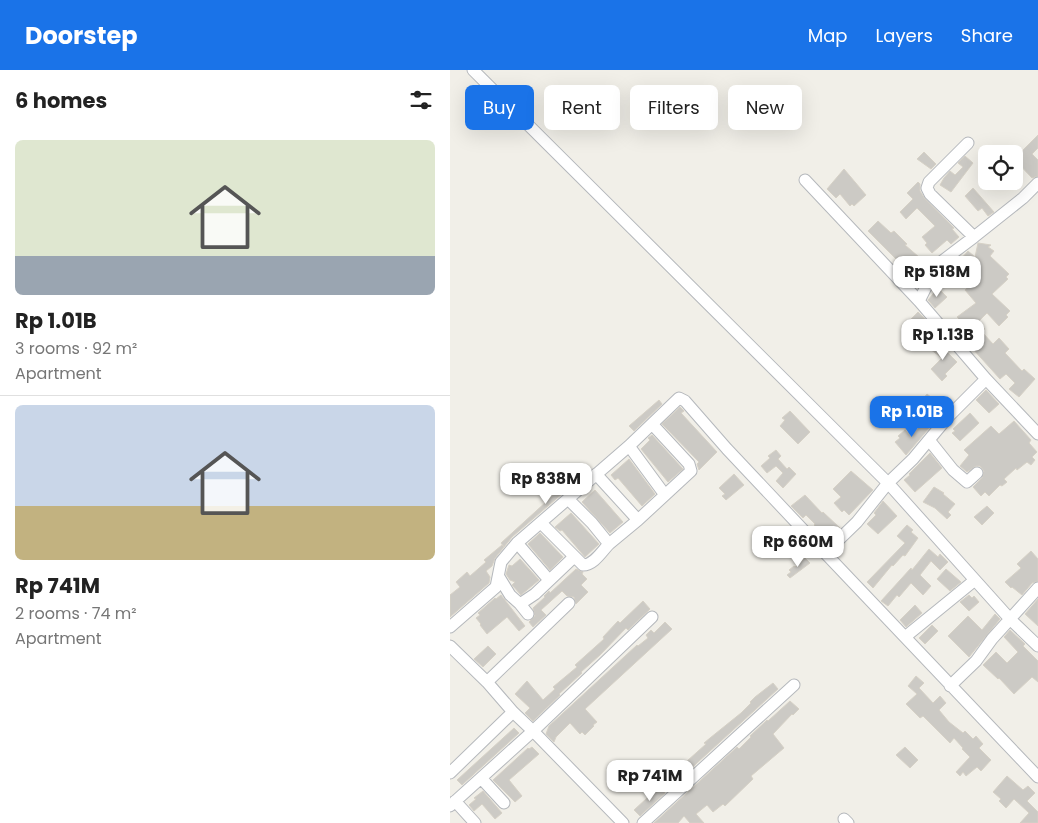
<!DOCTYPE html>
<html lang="en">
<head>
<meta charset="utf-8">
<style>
	:root { --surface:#fff; --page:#f2f2f2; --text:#222; --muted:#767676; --line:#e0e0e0; --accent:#1a73e8 }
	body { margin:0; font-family:Poppins,sans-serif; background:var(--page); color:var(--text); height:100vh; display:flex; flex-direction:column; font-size:19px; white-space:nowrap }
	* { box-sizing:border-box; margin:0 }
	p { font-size:16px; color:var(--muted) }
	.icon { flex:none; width:28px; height:28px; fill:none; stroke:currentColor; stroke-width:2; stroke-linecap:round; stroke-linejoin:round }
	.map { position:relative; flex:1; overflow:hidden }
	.details { display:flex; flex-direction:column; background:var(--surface); width:450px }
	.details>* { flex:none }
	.hud { position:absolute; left:15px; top:15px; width:475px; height:45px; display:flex; gap:10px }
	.tools { position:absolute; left:528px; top:75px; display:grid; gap:10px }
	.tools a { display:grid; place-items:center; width:45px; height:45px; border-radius:8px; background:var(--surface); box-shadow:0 5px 20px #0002; font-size:25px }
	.price { position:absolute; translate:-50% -42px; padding:0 11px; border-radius:10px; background:#fff; color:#222; font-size:16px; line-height:32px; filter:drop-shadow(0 1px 2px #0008) }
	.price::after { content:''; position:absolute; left:50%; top:30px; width:15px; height:11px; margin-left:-8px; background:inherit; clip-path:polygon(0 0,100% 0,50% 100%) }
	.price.selected { background:var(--accent); color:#fff }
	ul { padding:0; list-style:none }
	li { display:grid; align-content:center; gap:10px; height:265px; padding:0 15px }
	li+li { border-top:1px solid var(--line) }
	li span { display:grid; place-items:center; height:155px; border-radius:8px; color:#555 }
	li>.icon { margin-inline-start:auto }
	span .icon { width:90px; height:90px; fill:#fffc; stroke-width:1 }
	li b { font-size:21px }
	h2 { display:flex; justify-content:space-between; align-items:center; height:60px; padding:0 15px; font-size:21px }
	.tag { padding:0 18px; border-radius:8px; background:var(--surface); box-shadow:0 5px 20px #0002; font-size:18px; line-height:45px }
	.tag.selected { background:var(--accent); color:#fff }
	header { display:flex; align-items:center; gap:30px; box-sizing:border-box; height:70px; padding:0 25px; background:var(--accent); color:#fff }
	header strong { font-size:24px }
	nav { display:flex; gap:28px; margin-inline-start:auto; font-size:18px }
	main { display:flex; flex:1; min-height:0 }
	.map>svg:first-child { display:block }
	.building { fill:#cccac5; stroke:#d6d1c6 }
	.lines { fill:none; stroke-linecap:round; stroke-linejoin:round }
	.minor-casing { stroke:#b5b8bc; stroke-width:13 }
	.minor { stroke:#fff; stroke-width:11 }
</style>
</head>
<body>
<header>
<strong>Doorstep</strong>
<nav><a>Map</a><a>Layers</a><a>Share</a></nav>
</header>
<main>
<section class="details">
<h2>6 homes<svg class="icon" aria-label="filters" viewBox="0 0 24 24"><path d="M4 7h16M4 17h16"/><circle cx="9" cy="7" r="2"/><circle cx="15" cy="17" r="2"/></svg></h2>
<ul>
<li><span style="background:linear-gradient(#dfe7d0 75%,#9aa5b1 0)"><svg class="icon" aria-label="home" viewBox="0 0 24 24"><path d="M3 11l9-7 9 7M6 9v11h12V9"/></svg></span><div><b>Rp 1.01B</b><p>3 rooms · 92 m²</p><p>Apartment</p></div></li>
<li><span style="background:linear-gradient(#c9d6e8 65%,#c2b280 0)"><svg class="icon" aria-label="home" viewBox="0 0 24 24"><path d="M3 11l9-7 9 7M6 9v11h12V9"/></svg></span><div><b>Rp 741M</b><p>2 rooms · 74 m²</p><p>Apartment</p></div></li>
</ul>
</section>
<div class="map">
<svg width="588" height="753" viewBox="0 0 588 753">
	<rect width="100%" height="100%" fill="#f1efe8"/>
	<!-- building -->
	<path class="building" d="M 588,65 L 588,78 L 582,84 L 588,90 L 588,106 L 582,108 L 564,89 Z
		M 474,82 L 486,94 L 481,99 L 467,89 Z
		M 515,86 L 523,93 L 501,122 L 490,115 L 494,108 L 500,101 L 505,105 L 513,97 L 508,93 Z
		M 394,99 L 416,125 L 404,136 L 402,134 L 400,136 L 390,124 L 386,128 L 377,119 Z
		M 468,112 L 470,114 L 470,121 L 475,129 L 504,158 L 502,159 L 509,167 L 501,174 L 497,170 L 482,183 L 475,175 L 477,173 L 472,167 L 485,156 L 467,138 L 456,149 L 450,142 L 463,129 L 457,123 Z
		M 523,118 L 544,142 L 538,146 L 532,138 L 528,141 L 515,126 Z
		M 428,151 L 441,163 L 444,161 L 457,174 L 455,175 L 469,187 L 466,191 L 476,201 L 467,218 L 454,205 L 455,204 L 447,197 L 450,193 L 418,161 Z
		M 528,173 L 541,175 L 538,177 L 544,181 L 540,186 L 559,204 L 556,207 L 558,209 L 542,224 L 560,241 L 556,245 L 558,247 L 549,256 L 537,243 L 528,252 L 535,259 L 532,262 L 543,274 L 549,268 L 559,279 L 555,283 L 572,301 L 574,299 L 585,309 L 569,327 L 559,319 L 565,313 L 556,304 L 550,309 L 522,278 L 524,276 L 504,254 L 510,250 L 507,247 L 526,233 L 515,220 L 528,208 L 509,191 L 518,181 L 525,187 Z
		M 488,218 L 497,227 L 485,238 L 478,230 Z
		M 468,242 L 475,249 L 465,259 L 458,252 Z
		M 493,271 L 498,276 L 495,280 L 507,292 L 495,304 L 497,306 L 492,311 L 481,299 L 492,288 L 480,279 L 484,274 L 488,277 Z
		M 536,320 L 549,334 L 539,343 L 526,330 Z
		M 477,324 L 487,332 L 479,342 L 469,334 Z
		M 209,330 L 212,334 L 184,361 L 179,356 Z
		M 230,337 L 234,341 L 231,343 L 267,382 L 249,400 L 247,394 L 249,392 L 212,354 Z
		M 340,341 L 360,362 L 348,374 L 330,356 L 335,350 L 332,348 Z
		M 520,343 L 529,353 L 510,371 L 502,363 L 505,361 L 503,359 Z
		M 472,350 L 480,357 L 456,385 L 445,372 L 450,368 L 448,366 L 455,360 L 461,367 L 469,358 L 467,356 Z
		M 564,351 L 581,370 L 579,373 L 587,382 L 582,387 L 585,390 L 581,395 L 577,392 L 567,400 L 566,398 L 554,409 L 557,412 L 552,416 L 550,415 L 539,426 L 535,422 L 531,426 L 523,417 L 532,408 L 534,401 L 530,396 L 526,396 L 517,402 L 510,396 L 519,385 L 514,380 L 541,356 L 549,364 Z
		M 202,365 L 233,399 L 218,412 L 191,379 L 200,370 L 198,368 Z
		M 326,380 L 331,386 L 328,389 L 337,399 L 339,397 L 346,404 L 333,418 L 326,411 L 333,403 L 326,396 L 317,403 L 311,396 L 320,388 L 318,386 Z
		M 480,383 L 492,398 L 465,422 L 454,410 L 460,405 L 459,404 Z
		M 179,389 L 205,424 L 192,436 L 168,408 L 165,410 L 161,405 Z
		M 131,400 L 135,404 L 62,467 L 54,477 L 51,473 Z
		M 401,401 L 423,420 L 399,445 L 394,440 L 392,442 L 384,433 L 391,427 L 383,419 Z
		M 284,404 L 294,415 L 276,430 L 272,426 L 275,424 L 269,418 Z
		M 484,417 L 494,423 L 493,424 L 505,434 L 498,442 L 501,445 L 497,449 L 485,438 L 473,432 Z
		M 145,420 L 173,452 L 160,463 L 132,432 Z
		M 355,425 L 372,443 L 373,442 L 390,458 L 379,468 L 364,455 L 365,454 L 356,445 L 353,448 L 341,436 Z
		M 433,431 L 447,446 L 428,464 L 417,454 L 426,445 L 424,443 Z
		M 537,436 L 544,443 L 532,455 L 524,447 Z
		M 121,443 L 149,474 L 135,487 L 112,460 L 110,461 L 105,457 Z
		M 457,455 L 463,460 L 461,462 L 468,468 L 455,486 L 453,485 L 443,496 L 442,495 L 423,518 L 417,512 L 455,473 L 447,466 Z
		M 90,463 L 113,487 L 100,500 L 78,474 Z
		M 52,475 L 54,477 L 45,488 L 42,496 L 36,501 L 40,507 L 39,513 L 0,547 L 0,525 L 10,517 L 6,512 L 17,502 L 20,506 L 36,492 L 34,490 Z
		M 479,479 L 488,487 L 490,484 L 498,492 L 490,500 L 481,491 L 470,505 L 481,516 L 473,525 L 461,513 L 449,527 L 447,525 L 438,536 L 431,531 L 461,498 L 462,500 Z
		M 581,481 L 588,489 L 588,511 L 582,513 L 572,525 L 562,517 L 561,518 L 555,512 L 571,498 L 567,494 Z
		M 355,488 L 360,493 L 340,508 L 337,505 L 341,502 L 339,500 L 344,496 L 345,497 Z
		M 70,489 L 89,510 L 71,525 L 62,515 L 65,512 L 60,510 L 56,504 L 59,495 L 62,496 Z
		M 126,499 L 133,502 L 132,504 L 137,509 L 131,515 L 138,522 L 126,534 L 124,527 L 117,526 L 112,521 L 91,540 L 96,545 L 83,557 L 79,552 L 85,546 L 83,538 L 95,527 L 94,526 L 99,521 L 100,523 Z
		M 496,499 L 511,512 L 500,521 L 487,509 Z
		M 51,525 L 75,556 L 69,561 L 57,547 L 37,564 L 30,555 L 31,554 L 26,548 L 30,545 L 28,543 L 45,528 L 46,529 Z
		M 519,525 L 522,528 L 524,526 L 529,532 L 519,541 L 510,532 Z
		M 588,529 L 588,556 L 575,544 Z
		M 193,531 L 200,539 L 178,560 L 176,558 L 150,585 L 131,602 L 132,603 L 109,624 L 110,625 L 83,651 L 75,643 L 80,638 L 65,624 L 77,611 L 93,630 L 105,619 L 103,617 L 127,597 L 125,595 L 154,569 L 153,567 L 168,551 L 170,553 Z
		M 465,535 L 472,543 L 456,557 L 450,550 Z
		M 545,544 L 550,549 L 519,587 L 498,566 L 518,546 L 532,560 Z
		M 215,552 L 222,559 L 135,639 L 147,652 L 143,655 L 144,656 L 135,665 L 132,662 L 130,664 L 120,653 L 106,667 L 104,672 L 96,664 L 99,656 L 187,575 L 188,576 L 198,568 L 196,565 L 201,560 L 204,563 Z
		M 482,555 L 488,561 L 475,574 L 469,568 Z
		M 560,560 L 575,574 L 573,576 L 588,591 L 588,612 L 582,607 L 564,624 L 549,608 L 548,609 L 533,595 L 546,582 L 557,593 L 568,582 L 554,567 Z
		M 38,576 L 46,584 L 33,597 L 24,589 Z
		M 466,606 L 474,613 L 469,618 L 483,633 L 490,626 L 496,633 L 489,640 L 499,652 L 513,663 L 515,661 L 523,669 L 526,666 L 533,674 L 529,678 L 541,690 L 531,701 L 527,697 L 516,706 L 513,702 L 510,706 L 506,702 L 520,687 L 512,679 L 513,678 L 504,668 L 500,673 L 473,646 L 470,648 L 456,634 L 467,624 L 458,616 Z
		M 323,613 L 328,619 L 224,714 L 218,708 L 256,674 L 254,673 L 260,668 L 291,643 L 301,633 L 300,632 L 305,627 Z
		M 340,631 L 349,639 L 343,645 L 342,644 L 323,664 L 334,678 L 301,706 L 303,709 L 275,736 L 273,734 L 263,742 L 257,735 L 246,744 L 254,753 L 240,753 L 234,746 L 228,753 L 204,753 L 287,677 L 289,679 L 301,667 L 300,666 L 317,650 L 318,651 Z
		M 64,658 L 69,663 L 12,715 L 7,710 Z
		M 82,677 L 89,684 L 59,710 L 72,726 L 65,732 L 43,710 L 78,678 L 79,679 Z
		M 455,677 L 468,690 L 460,698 L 446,685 Z
		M 557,706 L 573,720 L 578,716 L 585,723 L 577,731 L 588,742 L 588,753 L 570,753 L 579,743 L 564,729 L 556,738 L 549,731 L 551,729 L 543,722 Z
		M 209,717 L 215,723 L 190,746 L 184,740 Z
		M 33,721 L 52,743 L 45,749 L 32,734 L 24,741 L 19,735 L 26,729 L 24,728 Z"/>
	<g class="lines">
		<!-- minor casing -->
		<g class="minor-casing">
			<path id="minor" d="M 23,0 L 438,413 L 560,549 L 588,576
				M 518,73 L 479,112 L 477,118 L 480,124 L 524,167
				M 355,110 L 469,231
				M 588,113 L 573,128 L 524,167 L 487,195 L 469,231 L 536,309 L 588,364
				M 536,309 L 498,347 L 463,389 L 438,413 L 407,452 L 375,483 L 588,707
				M 479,370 L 503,400 L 517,412 L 527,403
				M 179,376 L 215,425
				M 146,404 L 188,450
				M 91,453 L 133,495 C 144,495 152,481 159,474 L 142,453 L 118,429
				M 67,473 L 99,510
				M 159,474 L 188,450 L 241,401 L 239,394 L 202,354
				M 49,507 L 60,525 L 70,534 L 85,524 L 124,487
				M 70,534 L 78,544
				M 0,557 L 46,517 L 51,492 L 67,473 L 179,376 L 229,328 L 235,331 L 277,379 L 375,483
				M 455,567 L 525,510
				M 0,576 L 37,612 L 63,642 L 83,661 L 173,753
				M 37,612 L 119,533
				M 500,616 L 526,591 L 542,569 L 588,518
				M 0,703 L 63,642
				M 31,708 L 54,733
				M 5,731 L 25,753
				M 0,736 L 83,661 L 202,547
				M 394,749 L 398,753
				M 193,753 L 344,615"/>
		</g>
		<!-- minor -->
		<use href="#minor" class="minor"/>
	</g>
</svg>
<div class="tools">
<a><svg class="icon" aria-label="locate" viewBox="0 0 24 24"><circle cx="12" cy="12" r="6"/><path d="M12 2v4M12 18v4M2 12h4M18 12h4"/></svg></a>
</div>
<b class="price" style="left:487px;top:228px">Rp 518M</b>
<b class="price" style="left:493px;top:291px">Rp 1.13B</b>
<b class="price selected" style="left:462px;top:368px">Rp 1.01B</b>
<b class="price" style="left:96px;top:435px">Rp 838M</b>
<b class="price" style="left:348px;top:498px">Rp 660M</b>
<b class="price" style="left:200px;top:732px">Rp 741M</b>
<div class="hud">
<a class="tag selected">Buy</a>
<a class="tag">Rent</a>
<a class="tag">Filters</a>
<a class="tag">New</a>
</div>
</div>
</main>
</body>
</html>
